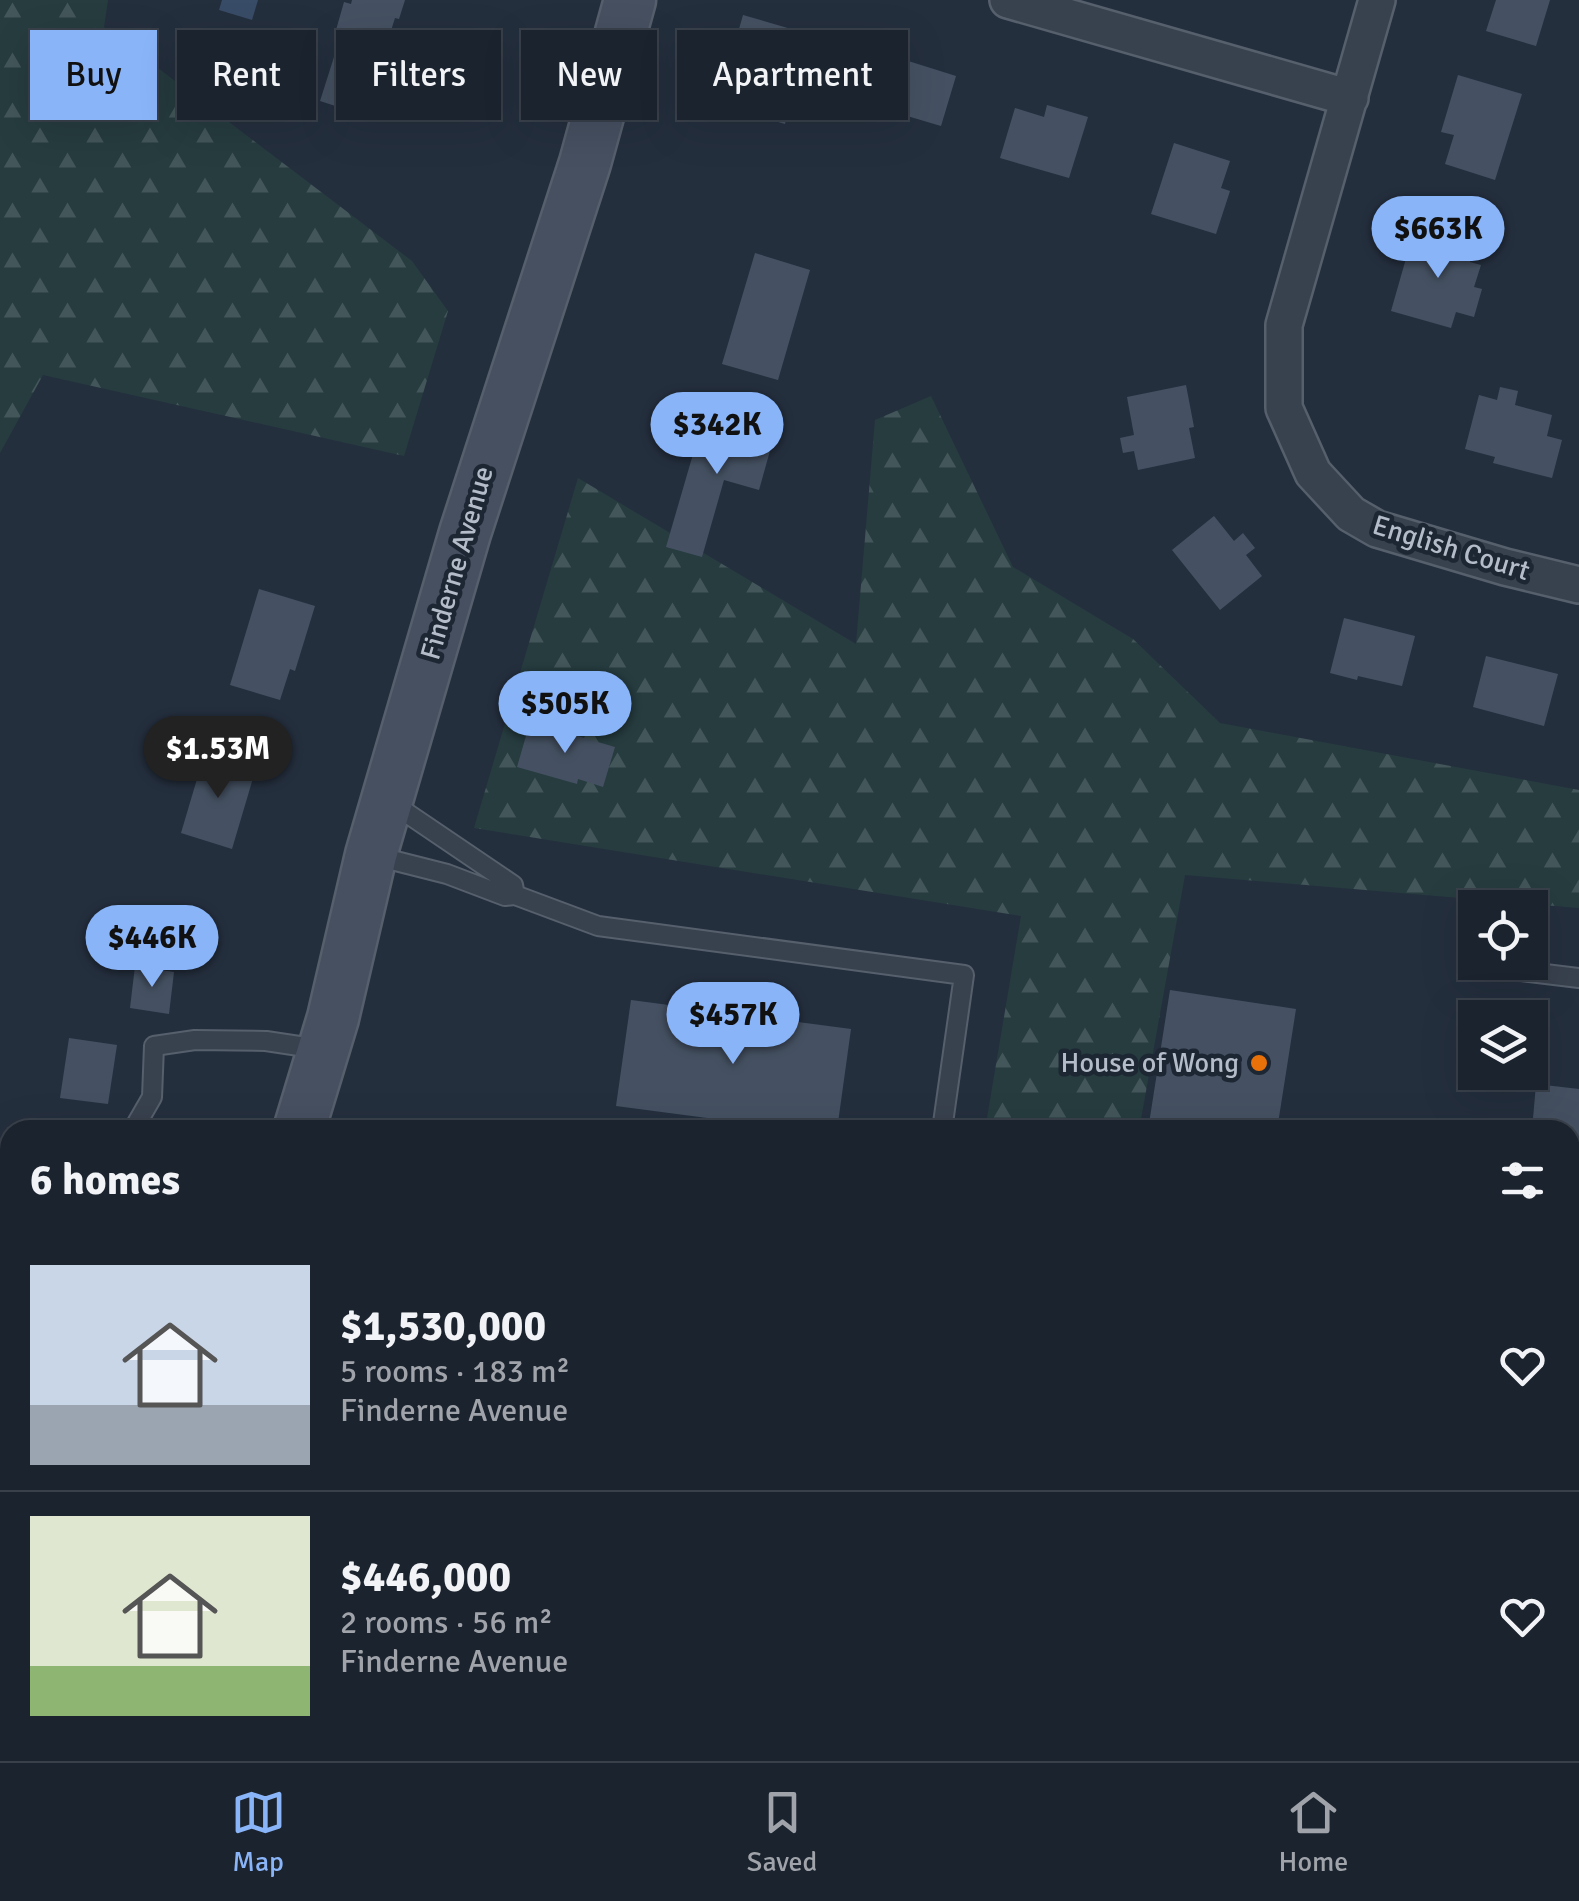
<!DOCTYPE html>
<html lang="en">
<head>
<meta charset="utf-8">
<style>
	:root { --surface:#1b232e; --page:#242b36; --text:#f1f3f6; --muted:#a0a4aa; --line:#39404a; --accent:#8ab4f8 }
	body { margin:0; font-family:Signika,sans-serif; background:var(--page); color:var(--text); height:100vh; display:flex; flex-direction:column; font-size:38px; white-space:nowrap }
	* { box-sizing:border-box; margin:0 }
	p { font-size:32px; color:var(--muted) }
	.icon { flex:none; width:55px; height:55px; fill:none; stroke:currentColor; stroke-width:2; stroke-linecap:round; stroke-linejoin:round }
	.map { position:relative; flex:1; overflow:hidden }
	.sheet { position:absolute; left:0px; top:1120px; width:1580px; height:642px; display:flex; flex-direction:column; background:var(--surface); border-radius:30px 30px 0 0; box-shadow:0 10px 40px #0002,0 0 0 2px var(--line) }
	.sheet>* { flex:none }
	.hud { position:absolute; left:30px; top:30px; width:1000px; height:90px; display:flex; gap:20px }
	.tools { position:absolute; left:1458px; top:890px; display:grid; gap:20px }
	.tools a { display:grid; place-items:center; width:90px; height:90px; border-radius:0px; background:var(--surface); box-shadow:0 10px 40px #0002,0 0 0 2px var(--line); font-size:50px }
	.price { position:absolute; translate:-50% -85px; padding:0 22px; border-radius:35px; background:var(--accent); color:#111; font-size:32px; line-height:65px; filter:drop-shadow(0 2px 5px #0008) }
	.price::after { content:''; position:absolute; left:50%; top:60px; width:30px; height:22px; margin-left:-15px; background:inherit; clip-path:polygon(0 0,100% 0,50% 100%) }
	.price.active { background:#222; color:#fff }
	ul { padding:0; list-style:none }
	li { display:flex; align-items:center; gap:30px; height:250px; padding:0 30px }
	li+li { border-top:2px solid var(--line) }
	li span { display:grid; place-items:center; flex:none; width:280px; height:200px; border-radius:0px; color:#555 }
	li>.icon { margin-inline-start:auto }
	span .icon { width:120px; height:120px; fill:#fffc; stroke-width:1 }
	li b { font-size:42px }
	h2 { display:flex; justify-content:space-between; align-items:center; height:120px; padding:0 30px; font-size:42px }
	.tag { padding:0 35px; border-radius:0px; background:var(--surface); box-shadow:0 10px 40px #0002,0 0 0 2px var(--line); font-size:35px; line-height:90px }
	.tag.active { background:var(--accent); color:#111 }
	.tab-bar { display:flex; justify-content:space-around; align-items:center; height:140px; border-top:2px solid var(--line); background:var(--surface); font-size:28px; color:var(--muted) }
	.tab-bar a { display:grid; justify-items:center; gap:5px }
	.tab-bar .active { color:var(--accent) }
	.map>svg:first-child { display:block }
	.forest { fill:url(#forest-firs) }
	.water { fill:#394c67 }
	.building { fill:#455162 }
	.lines { fill:none; stroke-linecap:round; stroke-linejoin:round }
	.lane-casing { stroke:#565f6c; stroke-width:22 }
	.street-casing { stroke:#565f6c; stroke-width:40 }
	.secondary-casing { stroke:#565f6c; stroke-width:55 }
	.path { stroke:#44595c; stroke-width:6; stroke-dasharray:8 8; stroke-linecap:butt }
	.lane { stroke:#38414e; stroke-width:18 }
	.street { stroke:#38414e; stroke-width:35 }
	.secondary { stroke:#465061; stroke-width:50 }
	.food-dot { fill:#e8710a; stroke:#1d2633; stroke-width:4 }
	.labels { text-anchor:middle; dominant-baseline:central; stroke-width:9; stroke-linejoin:round; paint-order:stroke }
	.street-label { font-size:28px; fill:#b4bcc9; stroke:#1d2633 }
	.poi-label { font-size:28px; fill:#b4bcc9; stroke:#1d2633; text-anchor:end }
</style>
</head>
<body>
<div class="map">
<svg width="1579" height="1761" viewBox="0 0 1579 1761">
	<defs>
		<pattern id="forest-firs" width="22" height="20" patternUnits="userSpaceOnUse" patternTransform="scale(2.5)"><rect width="22" height="20" fill="#263c3f"/><path d="M5 1l3.5 6h-7zM16 11l3.5 6h-7z" fill="#435659"/></pattern>
	</defs>
	<rect width="100%" height="100%" fill="#242f3e"/>
	<!-- forest -->
	<path class="forest" d="M 0,0 L 108,0 L 104,27 L 412,261 L 448,311 L 404,456 L 43,375 L 0,453 Z
		M 931,396 L 1013,567 L 1133,639 L 1220,723 L 1579,790 L 1579,908 L 1185,875 L 1139,1130 L 985,1130 L 1021,916 L 474,828 L 578,478 L 856,644 L 875,420 Z"/>
	<!-- water -->
	<path class="water" d="M 222,0 L 258,0 L 252,20 L 219,10 Z"/>
	<!-- building -->
	<path class="building" d="M 352,0 L 405,0 L 399,19 L 395,18 L 382,59 L 388,60 L 376,100 L 371,98 L 366,116 L 320,101 L 340,38 L 334,37 L 344,2 L 351,4 Z
		M 1496,0 L 1550,0 L 1536,46 L 1486,31 Z
		M 743,15 L 798,31 L 793,48 L 805,51 L 800,68 L 785,64 L 776,96 L 779,96 L 778,100 L 791,103 L 785,124 L 710,102 L 728,41 L 735,43 Z
		M 886,54 L 956,76 L 941,126 L 897,113 L 896,116 L 869,108 Z
		M 1458,75 L 1522,94 L 1495,180 L 1445,164 L 1454,135 L 1441,132 Z
		M 1047,105 L 1088,117 L 1069,178 L 1000,158 L 1015,108 L 1044,117 Z
		M 1174,143 L 1230,161 L 1221,188 L 1230,191 L 1216,234 L 1151,214 Z
		M 1420,229 L 1475,245 L 1470,262 L 1481,265 L 1474,287 L 1482,289 L 1474,317 L 1456,312 L 1451,328 L 1391,311 L 1407,255 L 1412,257 Z
		M 755,253 L 810,270 L 778,380 L 722,364 Z
		M 1186,385 L 1194,427 L 1189,428 L 1195,458 L 1138,470 L 1134,451 L 1123,453 L 1120,438 L 1134,435 L 1127,397 Z
		M 1500,387 L 1518,391 L 1515,405 L 1552,415 L 1547,436 L 1562,440 L 1552,478 L 1493,463 L 1495,457 L 1465,449 L 1479,395 L 1497,400 Z
		M 705,413 L 775,433 L 759,490 L 724,480 L 702,557 L 666,547 Z
		M 1214,516 L 1234,541 L 1243,533 L 1255,548 L 1246,555 L 1262,576 L 1220,610 L 1172,550 Z
		M 259,589 L 315,606 L 295,671 L 290,669 L 280,700 L 230,685 Z
		M 1344,618 L 1415,636 L 1402,686 L 1358,676 L 1357,680 L 1330,673 Z
		M 1486,656 L 1558,674 L 1544,726 L 1473,707 Z
		M 530,722 L 615,747 L 603,787 L 578,779 L 577,784 L 517,767 Z
		M 205,752 L 256,768 L 232,849 L 181,833 Z
		M 135,966 L 174,972 L 169,1014 L 130,1008 Z
		M 1170,990 L 1296,1009 L 1277,1130 L 1148,1130 Z
		M 631,1000 L 851,1029 L 837,1130 L 797,1130 L 616,1106 Z
		M 69,1038 L 117,1045 L 108,1104 L 60,1098 Z
		M 1536,1084 L 1579,1089 L 1579,1256 L 1570,1255 L 1570,1130 L 1532,1130 Z
		M 1570,1576 L 1579,1577 L 1572,1624 L 1570,1624 Z
		M 934,1752 L 997,1752 L 995,1761 L 931,1761 Z"/>
	<g class="lines">
		<!-- lane casing -->
		<g class="lane-casing">
			<path id="lane" d="M 389,801 L 513,885 L 515,895
				M 372,855 L 447,874 L 505,896 L 515,895 L 598,926 L 964,975 L 942,1130
				M 1488,967 L 1579,978
				M 133,1130 L 152,1097 L 154,1046 L 195,1040 L 266,1041 L 319,1049
				M 1570,1750 L 1579,1752"/>
		</g>
		<!-- street casing -->
		<g class="street-casing">
			<path id="street" d="M 1008,0 L 1350,98
				M 1377,0 L 1284,325 L 1284,408 L 1313,473 L 1351,514 L 1377,529 L 1505,567 L 1579,585
				M 1127,1761 L 1135,1752"/>
		</g>
		<!-- secondary casing -->
		<g class="secondary-casing">
			<path id="secondary" d="M 299,1130 L 333,1018 L 371,855 L 465,533 L 585,163 L 630,0
				M 0,1270 L 10,1271
				M 1570,1481 L 1579,1482
				M 113,1761 L 116,1752"/>
		</g>
		<!-- path -->
		<path class="path" d="M 0,1426 L 4,1416 L 10,1410"/>
		<!-- lane -->
		<use href="#lane" class="lane"/>
		<!-- street -->
		<use href="#street" class="street"/>
		<!-- secondary -->
		<use href="#secondary" class="secondary"/>
	</g>
	<!-- markers -->
	<circle class="food-dot" cx="1259" cy="1063" r="10"/>
	<g class="labels">
		<!-- street labels -->
		<g class="street-label">
			<text transform="translate(1451 548) rotate(17)">English Court</text>
			<text transform="translate(457 563) rotate(-74)">Finderne Avenue</text>
		</g>
		<!-- poi labels -->
		<g class="poi-label">
			<text x="1239" y="1063">House of Wong</text>
		</g>
	</g>
</svg>
<div class="tools">
<a><svg class="icon" aria-label="locate" viewBox="0 0 24 24"><circle cx="12" cy="12" r="6"/><path d="M12 2v4M12 18v4M2 12h4M18 12h4"/></svg></a>
<a><svg class="icon" aria-label="layers" viewBox="0 0 24 24"><path d="M12 4l9 5-9 5-9-5zM3 14l9 5 9-5"/></svg></a>
</div>
<b class="price" style="left:1438px;top:281px">$663K</b>
<b class="price" style="left:717px;top:477px">$342K</b>
<b class="price" style="left:565px;top:756px">$505K</b>
<b class="price active" style="left:218px;top:801px">$1.53M</b>
<b class="price" style="left:152px;top:990px">$446K</b>
<b class="price" style="left:733px;top:1067px">$457K</b>
<div class="hud">
<a class="tag active">Buy</a>
<a class="tag">Rent</a>
<a class="tag">Filters</a>
<a class="tag">New</a>
<a class="tag">Apartment</a>
</div>
<section class="sheet">
<h2>6 homes<svg class="icon" aria-label="filters" viewBox="0 0 24 24"><path d="M4 7h16M4 17h16"/><circle cx="9" cy="7" r="2"/><circle cx="15" cy="17" r="2"/></svg></h2>
<ul>
<li><span style="background:linear-gradient(#c9d6e8 70%,#9aa5b1 0)"><svg class="icon" aria-label="home" viewBox="0 0 24 24"><path d="M3 11l9-7 9 7M6 9v11h12V9"/></svg></span><div><b>$1,530,000</b><p>5 rooms · 183 m²</p><p>Finderne Avenue</p></div><svg class="icon" aria-label="heart" viewBox="0 0 24 24"><path d="M12 20l-8-8c-3-5 5-10 8-4 3-6 11-1 8 4z"/></svg></li>
<li><span style="background:linear-gradient(#dfe7d0 75%,#8fb573 0)"><svg class="icon" aria-label="home" viewBox="0 0 24 24"><path d="M3 11l9-7 9 7M6 9v11h12V9"/></svg></span><div><b>$446,000</b><p>2 rooms · 56 m²</p><p>Finderne Avenue</p></div><svg class="icon" aria-label="heart" viewBox="0 0 24 24"><path d="M12 20l-8-8c-3-5 5-10 8-4 3-6 11-1 8 4z"/></svg></li>
</ul>
</section>
</div>
<nav class="tab-bar">
<a class="active"><svg class="icon" aria-label="map" viewBox="0 0 24 24"><path d="M3 6l6-2 6 2 6-2v14l-6 2-6-2-6 2zM9 4v14M15 6v14"/></svg>Map</a>
<a><svg class="icon" aria-label="saved" viewBox="0 0 24 24"><path d="M7 4h10v16l-5-4-5 4z"/></svg>Saved</a>
<a><svg class="icon" aria-label="home" viewBox="0 0 24 24"><path d="M3 11l9-7 9 7M6 9v11h12V9"/></svg>Home</a>
</nav>
</body>
</html>
